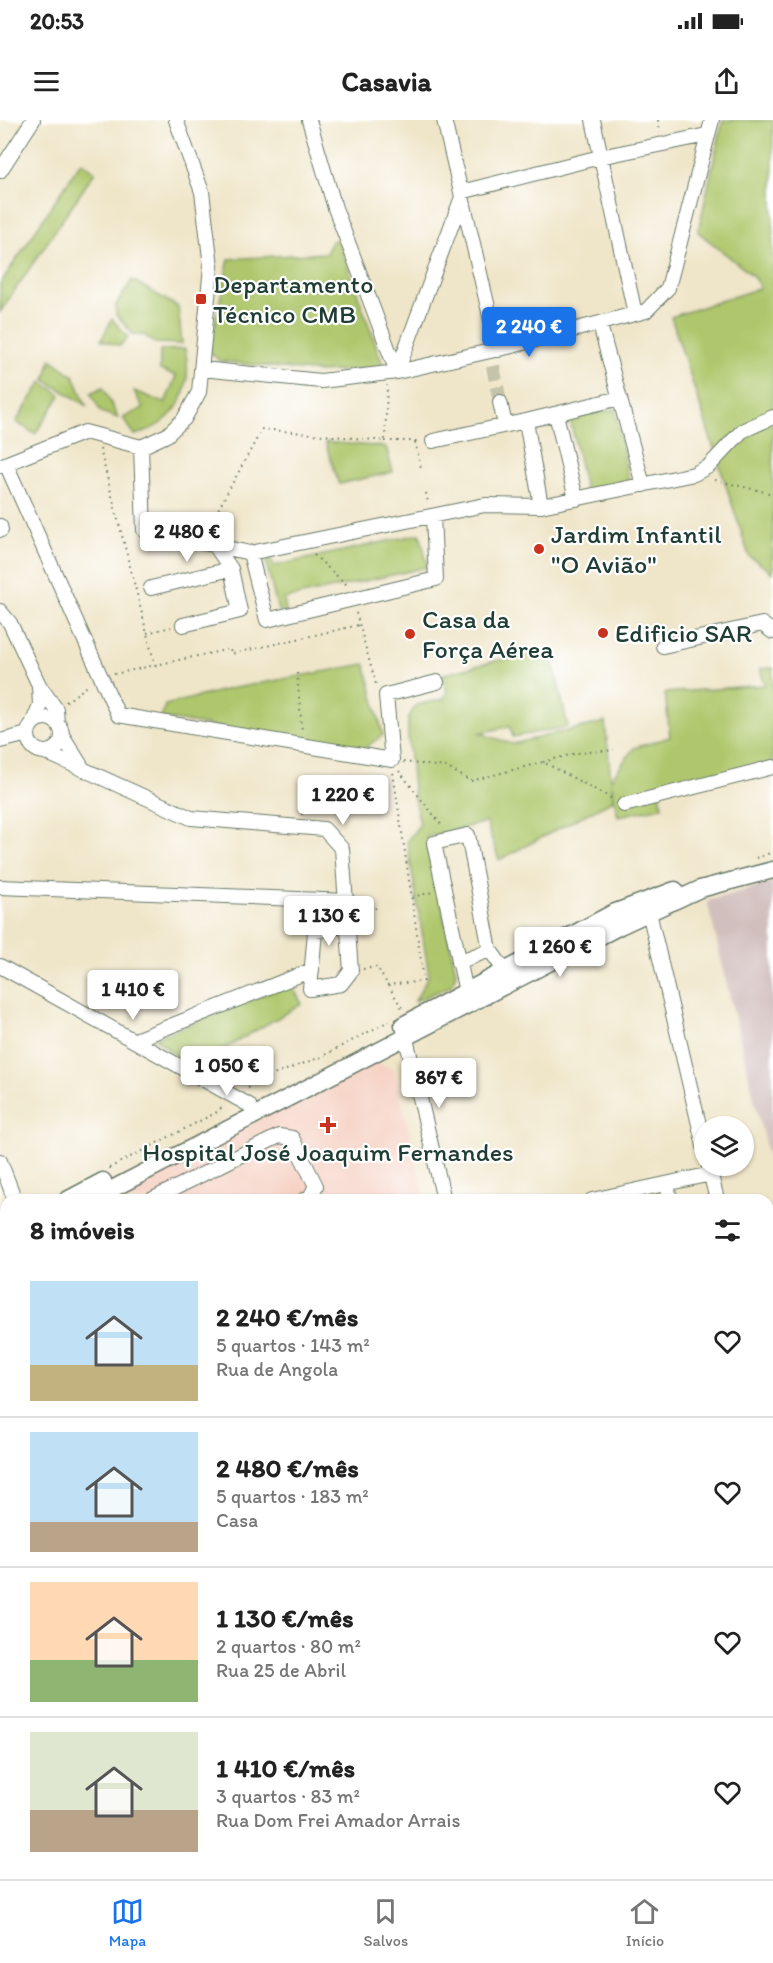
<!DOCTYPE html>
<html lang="pt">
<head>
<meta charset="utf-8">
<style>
	:root { --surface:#fff; --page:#f2f2f2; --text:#222; --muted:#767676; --line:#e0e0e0; --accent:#1a73e8 }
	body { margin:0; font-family:Itim,sans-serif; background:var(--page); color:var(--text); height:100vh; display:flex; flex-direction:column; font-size:22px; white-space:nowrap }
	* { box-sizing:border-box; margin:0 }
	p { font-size:20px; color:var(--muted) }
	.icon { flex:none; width:33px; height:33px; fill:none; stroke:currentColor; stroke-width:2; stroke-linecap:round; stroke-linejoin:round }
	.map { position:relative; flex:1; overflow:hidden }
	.side { position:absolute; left:0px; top:1074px; width:774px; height:686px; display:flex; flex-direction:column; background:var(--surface); border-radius:18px 18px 0 0; box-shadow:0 2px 4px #0004 }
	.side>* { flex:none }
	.buttons { position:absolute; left:694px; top:996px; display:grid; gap:12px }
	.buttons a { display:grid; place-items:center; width:60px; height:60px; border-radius:50%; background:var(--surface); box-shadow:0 2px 4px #0004; font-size:30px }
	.price { position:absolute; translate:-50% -51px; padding:0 14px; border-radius:6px; background:#fff; color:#222; font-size:20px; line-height:39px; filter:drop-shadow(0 2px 3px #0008) }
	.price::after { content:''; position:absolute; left:50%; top:36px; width:18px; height:14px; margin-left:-9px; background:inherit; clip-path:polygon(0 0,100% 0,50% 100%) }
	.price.on { background:var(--accent); color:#fff }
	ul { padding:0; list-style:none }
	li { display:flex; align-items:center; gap:18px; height:150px; padding:0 30px }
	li+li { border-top:2px solid var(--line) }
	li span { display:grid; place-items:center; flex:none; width:168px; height:120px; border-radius:0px; color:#555 }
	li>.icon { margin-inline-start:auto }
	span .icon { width:72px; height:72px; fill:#fffc; stroke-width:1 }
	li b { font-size:26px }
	h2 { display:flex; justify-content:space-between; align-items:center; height:72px; padding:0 30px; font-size:26px }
	.status { display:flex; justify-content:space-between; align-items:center; height:42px; padding:0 30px; background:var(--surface); direction:ltr }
	.status svg { height:16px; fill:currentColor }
	header { display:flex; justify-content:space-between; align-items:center; height:78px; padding:0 30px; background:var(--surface); font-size:27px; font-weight:700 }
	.tab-bar { display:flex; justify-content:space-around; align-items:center; height:84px; border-top:2px solid var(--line); background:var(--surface); font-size:16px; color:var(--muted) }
	.tab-bar a { display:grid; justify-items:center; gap:3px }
	.tab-bar .on { color:var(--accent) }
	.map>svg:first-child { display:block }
	.built { fill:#f6d2c4 }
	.industrial { fill:#d1bfbe }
	.green { fill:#afc76c; stroke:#678250; stroke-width:1.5 }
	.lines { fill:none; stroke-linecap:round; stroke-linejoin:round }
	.minor-tunnel { stroke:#c5c3aa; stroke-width:14; stroke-dasharray:14 7; stroke-linecap:butt }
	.minor-casing { stroke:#687868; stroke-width:16 }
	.major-casing { stroke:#687868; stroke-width:19 }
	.path { stroke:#687868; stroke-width:2; stroke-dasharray:1.5 4.5; stroke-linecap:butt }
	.minor { stroke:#fff; stroke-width:14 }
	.major { stroke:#fff; stroke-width:16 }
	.poi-dot { fill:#c8321e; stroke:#fff; stroke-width:2 }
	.labels { text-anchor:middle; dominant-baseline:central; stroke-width:4.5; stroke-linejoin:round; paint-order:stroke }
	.poi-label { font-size:26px; fill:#1f3d34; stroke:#fff; text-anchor:start }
</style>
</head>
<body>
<div class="status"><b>20:53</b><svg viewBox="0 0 49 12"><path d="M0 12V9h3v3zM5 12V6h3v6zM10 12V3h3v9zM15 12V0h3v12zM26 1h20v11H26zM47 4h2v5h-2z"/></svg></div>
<header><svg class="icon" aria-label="menu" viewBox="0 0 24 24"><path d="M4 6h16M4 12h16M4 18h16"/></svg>Casavia<svg class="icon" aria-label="share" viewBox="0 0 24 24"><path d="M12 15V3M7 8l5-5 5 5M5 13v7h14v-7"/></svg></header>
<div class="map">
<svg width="773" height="1759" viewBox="0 0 773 1759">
	<rect width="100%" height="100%" fill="#fff"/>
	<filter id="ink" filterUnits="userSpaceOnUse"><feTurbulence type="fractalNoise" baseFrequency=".0167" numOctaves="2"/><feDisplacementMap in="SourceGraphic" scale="12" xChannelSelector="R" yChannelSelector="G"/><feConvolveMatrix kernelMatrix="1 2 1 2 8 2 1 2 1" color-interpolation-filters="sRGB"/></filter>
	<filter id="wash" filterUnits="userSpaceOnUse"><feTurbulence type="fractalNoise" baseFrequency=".008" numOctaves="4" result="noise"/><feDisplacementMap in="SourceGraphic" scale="24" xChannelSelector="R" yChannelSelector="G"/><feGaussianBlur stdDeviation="1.35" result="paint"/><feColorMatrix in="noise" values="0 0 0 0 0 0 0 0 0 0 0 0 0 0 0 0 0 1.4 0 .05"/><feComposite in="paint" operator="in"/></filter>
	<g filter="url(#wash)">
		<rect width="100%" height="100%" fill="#efe5c8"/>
		<!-- built -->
		<path class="built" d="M 371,940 L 394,949 L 425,1080 L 108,1080 Z"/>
		<!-- industrial -->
		<path class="industrial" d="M 773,762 L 773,1057 L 707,781 Z"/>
		<!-- green -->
		<path class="green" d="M 723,0 L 773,0 L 773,453 L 749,436 L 671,197 L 760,168 L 753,156 L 698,112 Z
			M 81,42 L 95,52 L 0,192 L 0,164 Z
			M 338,119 L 384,248 L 319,252 L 220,241 L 209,231 L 229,139 L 326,133 L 332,121 Z
			M 132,160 L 178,187 L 182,224 L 155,223 L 144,215 L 133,214 L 116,195 L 116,185 Z
			M 112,199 L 128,217 L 120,226 L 101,220 Z
			M 185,229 C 194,271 177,303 135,315 L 123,298 L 143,288 L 134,271 L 165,283 L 176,256 L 160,250 L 160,230 Z
			M 51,239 L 74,256 L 86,285 L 45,260 Z
			M 42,262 L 61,275 L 35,314 L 16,302 Z
			M 103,267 L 118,298 L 101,292 L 91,273 Z
			M 615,289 L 629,361 L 585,370 L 570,298 Z
			M 325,322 L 386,327 L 393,352 L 339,364 Z
			M 420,414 L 428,447 L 284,479 L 286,491 L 278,491 L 266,442 L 270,437 L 274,446 Z
			M 551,533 L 568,607 L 513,617 L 510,606 L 480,613 L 512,624 L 605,602 L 611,659 L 634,628 L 670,617 L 665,573 L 765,565 L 760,549 L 773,548 L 773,643 L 660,669 L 662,687 L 618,696 L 611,662 L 613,680 L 499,740 L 486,702 L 427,717 L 456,853 L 451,866 L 415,881 L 429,855 L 407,721 L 420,704 L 414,679 L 408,616 L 408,599 L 416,585 L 444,579 L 447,571 L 441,555 L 495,541 Z
			M 365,544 L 383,615 L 362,630 L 161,598 L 165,585 L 229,569 Z
			M 291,864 L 302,884 L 191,948 L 155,918 Z
			M 6,1127 L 6,1326 L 0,1291 L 0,1129 Z
			M 0,1704 L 6,1722 L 6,1749 L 0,1754 Z
			M 27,1754 L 102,1754 L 101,1759 L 26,1759 Z
			M 337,1754 L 485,1754 L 486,1759 L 336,1759 Z"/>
	</g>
	<g filter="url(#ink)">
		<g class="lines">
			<!-- minor-tunnel -->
			<path class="minor-tunnel" d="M 493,246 L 500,282"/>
			<!-- minor casing -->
			<g class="minor-casing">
				<path id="minor" d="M 309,0 L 335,88 L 397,252
					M 444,0 L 498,230
					M 593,0 L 635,194
					M 0,51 L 33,0
					M 461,72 L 600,37 L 707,15
					M 600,205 L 643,365
					M 202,249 L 321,261 L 397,252 L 508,227 L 646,191 L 668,168 L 712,0
					M 397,252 L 462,77
					M 500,282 L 505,305
					M 556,294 L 576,379
					M 433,321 L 526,301
					M 141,327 L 144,410 L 250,433 L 485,385 L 541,386 L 694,354 L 709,346 L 742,311 L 773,297
					M 6,344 L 118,595 L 392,640 L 386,575 L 437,562
					M 0,346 L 85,312 L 141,327 L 167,315 L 184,299 L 199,272 L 211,146 L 202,72 L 176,0
					M 541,386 L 526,301 L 620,278
					M 0,406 L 1,410
					M 250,433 L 267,500 L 436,459 L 433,396
					M 151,468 L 231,449
					M 0,491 L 10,503 L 39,565 L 56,589 L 57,603
					M 183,505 L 240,491 L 231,449 L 216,427
					M 663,526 L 762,504 L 773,512
					M28 615a17 17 0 1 1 34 0a17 17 0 1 1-34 0Z
					M 33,602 L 40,585 L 39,565
					M 62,615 L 83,649
					M 0,621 L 28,614
					M 45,632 L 191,698 L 324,709 L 342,729 L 351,851 L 341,864 L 310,869 L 315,811 L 348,805
					M 624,685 L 773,647
					M 0,767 L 348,781
					M 640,789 L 649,792 L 705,1030
					M 490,830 L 505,851
					M 458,842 L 490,830 L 468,715 L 434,723 L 466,872
					M 0,846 L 249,985
					M 404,910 L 444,1080
					M 135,920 L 312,850
					M 0,1041 L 15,1080
					M 709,1047 L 717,1080
					M 667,1064 L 670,1080
					M 151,1080 L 279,1016 L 292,1018 L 316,1066 L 310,1077 L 304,1080
					M 592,1080 L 711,1054
					M 768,1223 L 773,1221
					M 768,1294 L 773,1315
					M 0,1345 L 6,1382
					M 768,1428 L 773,1427
					M 768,1444 L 773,1443
					M 768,1473 L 773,1472
					M 768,1557 L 772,1555 L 773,1558
					M 0,1559 L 6,1559
					M 768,1611 L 773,1610
					M 768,1629 L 773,1628
					M 768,1686 L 773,1707
					M 6,1697 L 6,1704
					M 259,1754 L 290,1759
					M 485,1754 L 486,1759
					M 503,1754 L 506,1759
					M 602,1754 L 603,1759
					M 669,1754 L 670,1759
					M 711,1754 L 713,1759
					M 28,1759 L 30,1754
					M 121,1759 L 122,1754
					M 305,1759 L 306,1754
					M 380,1759 L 382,1754
					M 523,1759 L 531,1759"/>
			</g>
			<!-- major casing -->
			<g class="major-casing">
				<path id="major" d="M 403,905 L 613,793 L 675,770
					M 67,1080 L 103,1061
					M 91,1080 L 620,806 L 700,769 L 773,750
					M 0,1111 L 6,1109"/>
			</g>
			<!-- path -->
			<path class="path" d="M 658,0 L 660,12
				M 385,321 L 421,321
				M 415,322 L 421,348
				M 100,329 L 155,545
				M 715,360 L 773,374
				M 426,373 L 428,382
				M 207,410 L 262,309 L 385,321 L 387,265
				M 314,435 L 349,467
				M 356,493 L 377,568
				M 147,513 L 171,507
				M 297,553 L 302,611
				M 114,554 L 230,529 L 231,534 L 359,505
				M 66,582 L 90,564
				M 403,642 L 446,647 L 471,661 L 543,642 L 613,679
				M 543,642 L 577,633 L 614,630
				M 399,651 L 443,707
				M 302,695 L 304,677
				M 756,738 L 773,732
				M 412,777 L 433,772
				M 369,790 L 376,788
				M 363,849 L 377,847 L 402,888
				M 387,865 L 424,861 L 393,652
				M 248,968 L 278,953 L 321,937 L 389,901
				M 109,1048 L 217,992 L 222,987
				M 177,1759 L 178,1754
				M 231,1759 L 232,1754"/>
			<!-- minor -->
			<use href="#minor" class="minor"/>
			<!-- major -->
			<use href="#major" class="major"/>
		</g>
	</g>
	<!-- markers -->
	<g class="poi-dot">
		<rect x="195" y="173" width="12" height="12" rx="3"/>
		<circle cx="539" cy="429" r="6"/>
		<circle cx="603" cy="513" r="6"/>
		<circle cx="410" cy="514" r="6"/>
		<path d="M325 996h6v6h6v6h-6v6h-6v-6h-6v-6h6z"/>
	</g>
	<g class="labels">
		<!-- poi labels -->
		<g class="poi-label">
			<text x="213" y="164">Departamento<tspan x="213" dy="30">Técnico CMB</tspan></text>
			<text x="551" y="414">Jardim Infantil<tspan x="551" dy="30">"O Avião"</tspan></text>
			<text x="422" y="499">Casa da<tspan x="422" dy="30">Força Aérea</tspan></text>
			<text x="615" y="513">Edificio SAR</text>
			<text x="328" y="1032" text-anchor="middle">Hospital José Joaquim Fernandes</text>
		</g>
	</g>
</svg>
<div class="buttons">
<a><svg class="icon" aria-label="layers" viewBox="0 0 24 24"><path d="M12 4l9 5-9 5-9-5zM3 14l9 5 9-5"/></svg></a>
</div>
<b class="price on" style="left:529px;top:238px">2 240 €</b>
<b class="price" style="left:187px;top:443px">2 480 €</b>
<b class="price" style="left:343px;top:706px">1 220 €</b>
<b class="price" style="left:329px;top:827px">1 130 €</b>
<b class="price" style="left:560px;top:858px">1 260 €</b>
<b class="price" style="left:133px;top:901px">1 410 €</b>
<b class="price" style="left:227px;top:977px">1 050 €</b>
<b class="price" style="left:439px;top:989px">867 €</b>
<section class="side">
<h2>8 imóveis<svg class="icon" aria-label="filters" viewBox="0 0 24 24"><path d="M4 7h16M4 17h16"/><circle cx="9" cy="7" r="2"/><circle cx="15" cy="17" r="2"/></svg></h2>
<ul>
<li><span style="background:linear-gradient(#bfe0f5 70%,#c2b280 0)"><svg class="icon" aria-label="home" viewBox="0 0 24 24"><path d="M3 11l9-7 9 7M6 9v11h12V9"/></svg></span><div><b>2 240 €/mês</b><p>5 quartos · 143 m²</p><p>Rua de Angola</p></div><svg class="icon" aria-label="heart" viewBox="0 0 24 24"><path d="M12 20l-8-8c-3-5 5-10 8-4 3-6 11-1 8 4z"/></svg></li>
<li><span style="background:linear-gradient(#bfe0f5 75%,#b9a48a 0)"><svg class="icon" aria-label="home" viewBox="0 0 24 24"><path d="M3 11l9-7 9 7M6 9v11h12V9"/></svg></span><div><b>2 480 €/mês</b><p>5 quartos · 183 m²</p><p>Casa</p></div><svg class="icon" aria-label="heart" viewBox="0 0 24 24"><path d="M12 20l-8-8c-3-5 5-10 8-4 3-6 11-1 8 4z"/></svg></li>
<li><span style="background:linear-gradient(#ffd9b3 65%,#8fb573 0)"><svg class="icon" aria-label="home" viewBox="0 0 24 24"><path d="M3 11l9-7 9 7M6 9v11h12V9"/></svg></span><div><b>1 130 €/mês</b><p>2 quartos · 80 m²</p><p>Rua 25 de Abril</p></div><svg class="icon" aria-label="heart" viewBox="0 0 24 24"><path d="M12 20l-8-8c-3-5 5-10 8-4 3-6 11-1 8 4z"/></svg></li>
<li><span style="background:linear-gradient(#dfe7d0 65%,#b9a48a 0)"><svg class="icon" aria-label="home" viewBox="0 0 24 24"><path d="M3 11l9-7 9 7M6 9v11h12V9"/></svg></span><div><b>1 410 €/mês</b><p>3 quartos · 83 m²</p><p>Rua Dom Frei Amador Arrais</p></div><svg class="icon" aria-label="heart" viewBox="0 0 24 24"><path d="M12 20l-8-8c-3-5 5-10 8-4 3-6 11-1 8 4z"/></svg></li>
</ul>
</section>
</div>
<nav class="tab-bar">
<a class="on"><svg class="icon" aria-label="map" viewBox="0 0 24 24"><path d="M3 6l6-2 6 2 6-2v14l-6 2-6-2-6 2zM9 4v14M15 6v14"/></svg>Mapa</a>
<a><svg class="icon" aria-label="saved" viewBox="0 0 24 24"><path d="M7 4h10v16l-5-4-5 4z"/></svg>Salvos</a>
<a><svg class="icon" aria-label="home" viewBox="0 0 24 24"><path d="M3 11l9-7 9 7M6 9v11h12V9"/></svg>Início</a>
</nav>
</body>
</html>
